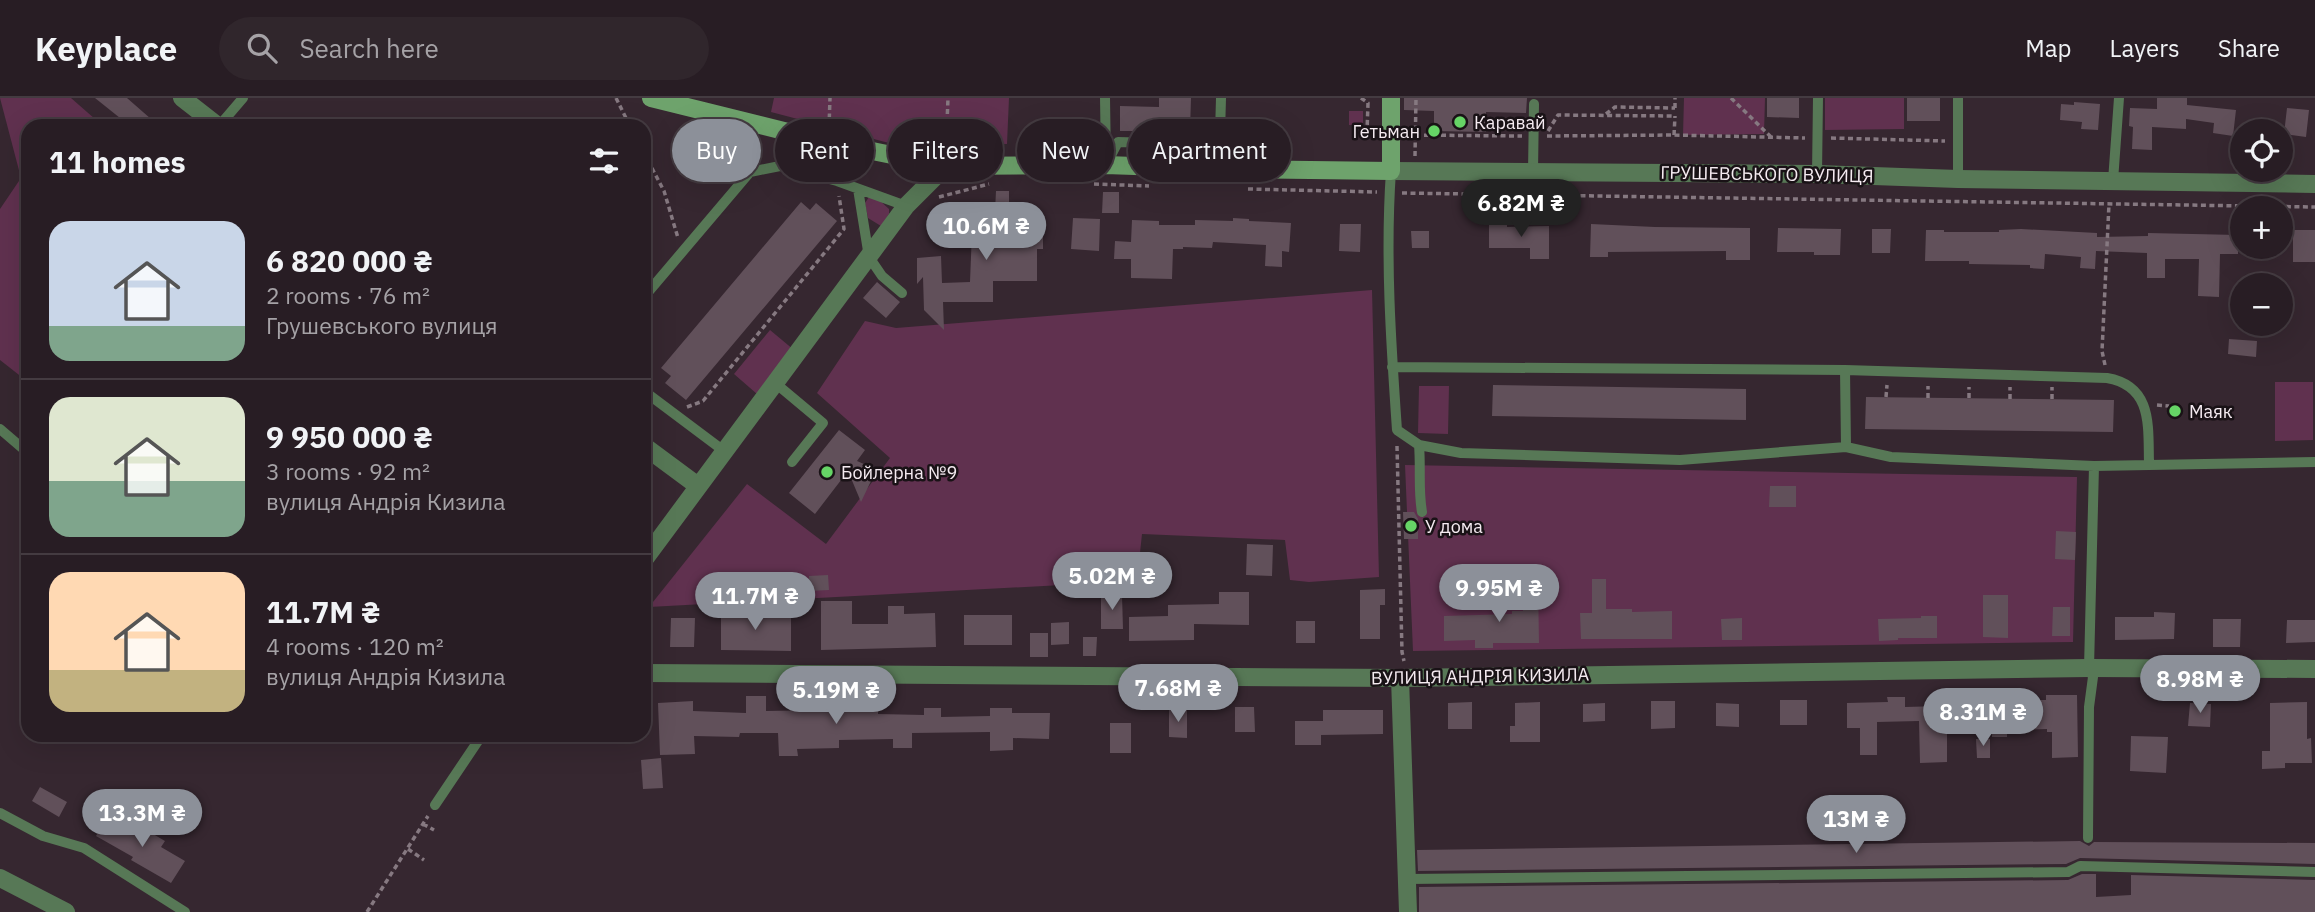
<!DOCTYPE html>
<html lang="en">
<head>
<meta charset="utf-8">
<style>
	:root { --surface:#281d24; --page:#30262c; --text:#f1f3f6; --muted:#a5a2a6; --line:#443b41; --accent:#8c9099 }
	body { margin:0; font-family:"IBM Plex Sans",sans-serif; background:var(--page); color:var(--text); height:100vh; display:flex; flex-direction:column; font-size:26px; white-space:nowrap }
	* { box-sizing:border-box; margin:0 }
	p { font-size:23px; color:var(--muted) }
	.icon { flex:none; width:38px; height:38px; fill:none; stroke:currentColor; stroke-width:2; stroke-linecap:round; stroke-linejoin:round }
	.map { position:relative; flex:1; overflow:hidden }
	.panel { position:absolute; left:21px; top:21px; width:630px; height:623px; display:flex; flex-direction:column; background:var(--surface); border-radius:21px; box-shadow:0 7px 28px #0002,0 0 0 2px var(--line) }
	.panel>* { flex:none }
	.guide { position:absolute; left:672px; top:21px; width:665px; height:63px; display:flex; gap:14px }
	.tools { position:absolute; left:2230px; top:21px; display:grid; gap:14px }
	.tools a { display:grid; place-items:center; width:63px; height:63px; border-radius:50%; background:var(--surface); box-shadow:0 7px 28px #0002,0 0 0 2px var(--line); font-size:35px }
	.price { position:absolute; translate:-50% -60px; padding:0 16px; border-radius:24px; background:var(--accent); color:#fff; font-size:23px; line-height:46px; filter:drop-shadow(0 2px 4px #0008) }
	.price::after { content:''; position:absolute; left:50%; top:42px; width:21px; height:16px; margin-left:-10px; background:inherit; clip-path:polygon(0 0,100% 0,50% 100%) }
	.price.current { background:#222; color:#fff }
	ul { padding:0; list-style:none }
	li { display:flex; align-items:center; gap:21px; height:175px; padding:0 28px }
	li+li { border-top:2px solid var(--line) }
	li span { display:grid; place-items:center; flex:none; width:196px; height:140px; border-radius:21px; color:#555 }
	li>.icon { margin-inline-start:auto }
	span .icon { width:84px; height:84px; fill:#fffc; stroke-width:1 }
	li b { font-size:30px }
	h2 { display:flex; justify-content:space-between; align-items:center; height:84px; padding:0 28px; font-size:30px }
	.pill { padding:0 24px; border-radius:32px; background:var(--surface); box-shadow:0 7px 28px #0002,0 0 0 2px var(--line); font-size:24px; line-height:63px }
	.pill.current { background:var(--accent); color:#fff }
	header { display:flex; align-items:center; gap:42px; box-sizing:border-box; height:98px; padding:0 35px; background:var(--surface); border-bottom:2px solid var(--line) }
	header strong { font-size:33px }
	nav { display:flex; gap:38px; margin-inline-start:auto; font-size:24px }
	.search { width:490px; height:63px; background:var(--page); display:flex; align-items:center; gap:18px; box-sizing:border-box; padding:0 24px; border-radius:38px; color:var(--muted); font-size:26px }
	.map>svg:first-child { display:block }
	.green { fill:#60314f }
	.building { fill:#61505a }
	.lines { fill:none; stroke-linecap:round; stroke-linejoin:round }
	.path { stroke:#867981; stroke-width:3.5; stroke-dasharray:5 3.5; stroke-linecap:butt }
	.service { stroke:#577856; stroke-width:10 }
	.minor { stroke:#577856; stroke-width:18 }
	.tertiary { stroke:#577856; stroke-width:18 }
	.secondary { stroke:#6ea36c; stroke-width:18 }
	.poi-dot { fill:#66d466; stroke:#191216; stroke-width:2.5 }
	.labels { text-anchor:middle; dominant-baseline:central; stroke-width:5; stroke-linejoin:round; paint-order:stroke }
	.poi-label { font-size:18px; fill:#f5ebf1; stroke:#191216; text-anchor:start }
	.street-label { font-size:18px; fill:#f5ebf1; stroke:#191216 }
</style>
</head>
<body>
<header>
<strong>Keyplace</strong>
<div class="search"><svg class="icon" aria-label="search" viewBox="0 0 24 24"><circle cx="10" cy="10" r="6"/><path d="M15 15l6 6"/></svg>Search here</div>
<nav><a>Map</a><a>Layers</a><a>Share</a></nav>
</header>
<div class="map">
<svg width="2315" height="814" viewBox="0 0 2315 814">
	<rect width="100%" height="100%" fill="#362730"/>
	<!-- green -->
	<path class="green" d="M 0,0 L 71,0 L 103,28 L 28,28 L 28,284 L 0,262 L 0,111 L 21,80 Z
		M 774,0 L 1009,0 L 1007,46 L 889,45 L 771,14 Z
		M 1684,0 L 1765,0 L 1764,36 L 1683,37 Z
		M 1825,0 L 1904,0 L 1904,31 L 1825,32 Z
		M 1349,13 L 1363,13 L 1363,27 L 1349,27 Z
		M 869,99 L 878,101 L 889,111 L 889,116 L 881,128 L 868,120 L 865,105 Z
		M 1372,192 L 1379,479 L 1309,484 L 1290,482 L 1285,442 L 1142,436 L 1137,483 L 649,509 L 747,386 L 826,446 L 890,360 L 817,295 L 865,223 L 896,230 Z
		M 770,232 L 794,252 L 757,296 L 734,276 Z
		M 2275,284 L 2313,284 L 2313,342 L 2275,343 Z
		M 1419,288 L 1449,288 L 1448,336 L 1418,335 Z
		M 1405,367 L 2077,379 L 2073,544 L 1413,553 Z"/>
	<!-- building -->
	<path class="building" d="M 95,0 L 127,0 L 159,28 L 130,28 Z
		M 1159,0 L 1191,0 L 1190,33 L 1120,33 L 1120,8 L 1159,9 Z
		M 1404,0 L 1527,0 L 1526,15 L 1486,14 L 1486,34 L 1434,33 L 1434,13 L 1404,12 Z
		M 1767,0 L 1799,0 L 1799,20 L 1767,19 Z
		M 1907,0 L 1940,0 L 1940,23 L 1907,23 Z
		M 2157,0 L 2187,0 L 2187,7 L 2236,12 L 2233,38 L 2213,35 L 2214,25 L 2186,21 L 2186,31 L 2152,29 L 2152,52 L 2132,51 L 2133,29 L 2129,28 L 2130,10 L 2157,11 Z
		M 2074,4 L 2100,6 L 2098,32 L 2081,31 L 2082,24 L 2060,22 L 2061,6 L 2074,7 Z
		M 2287,10 L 2309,12 L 2306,39 L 2284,36 Z
		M 996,93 L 1009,93 L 1009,123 L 1043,122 L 1043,151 L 1037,151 L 1037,183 L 993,183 L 993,204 L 943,204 L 944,232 L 924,212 L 923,179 L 917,186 L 917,160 L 941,158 L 942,185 L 970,184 L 972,133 L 994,133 Z
		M 1103,94 L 1119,94 L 1119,115 L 1102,115 Z
		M 801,104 L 810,112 L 816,105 L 837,123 L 686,302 L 665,285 L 671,278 L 661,270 Z
		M 1073,120 L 1100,121 L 1099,153 L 1071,151 Z
		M 1233,120 L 1249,121 L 1249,123 L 1291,125 L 1289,154 L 1282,153 L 1282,169 L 1265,168 L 1266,147 L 1213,144 L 1212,150 L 1183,149 L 1183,151 L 1173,151 L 1172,181 L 1131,180 L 1131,161 L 1114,161 L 1115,143 L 1131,144 L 1132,122 L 1159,123 L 1159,127 L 1195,127 L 1195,122 L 1233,123 Z
		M 1340,126 L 1361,126 L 1360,154 L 1339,153 Z
		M 1489,126 L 1507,126 L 1507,129 L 1549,128 L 1549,161 L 1530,161 L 1530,150 L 1489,150 Z
		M 1591,126 L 1655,129 L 1750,130 L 1750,162 L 1726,162 L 1726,153 L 1608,154 L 1608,159 L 1590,159 Z
		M 1778,130 L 1841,131 L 1840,157 L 1814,157 L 1814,154 L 1777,154 Z
		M 1872,131 L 1891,131 L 1890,155 L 1872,155 Z
		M 2021,131 L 2097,135 L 2097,139 L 2148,138 L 2148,135 L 2238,137 L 2238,156 L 2220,156 L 2219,199 L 2198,198 L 2199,161 L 2165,161 L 2165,180 L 2147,180 L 2147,155 L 2096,153 L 2095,171 L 2080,170 L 2081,159 L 2045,156 L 2044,171 L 2030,170 L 2030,167 L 1969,166 L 1969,163 L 1925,163 L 1926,132 L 1944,132 L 1944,134 L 1999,134 L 1999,132 Z
		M 2293,132 L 2315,132 L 2315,164 L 2293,164 Z
		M 1411,133 L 1429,133 L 1429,150 L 1412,150 Z
		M 877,184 L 900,204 L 886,220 L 863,200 Z
		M 2229,241 L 2257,243 L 2256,259 L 2228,256 Z
		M 1493,287 L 1746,291 L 1746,322 L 1492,318 Z
		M 1866,299 L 2114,302 L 2113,334 L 1865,331 Z
		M 839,332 L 865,352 L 857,363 L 887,376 L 871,383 L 861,404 L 848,373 L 815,416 L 789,395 Z
		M 1770,388 L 1796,388 L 1796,409 L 1769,409 Z
		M 1403,414 L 1414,414 L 1418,421 L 1418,441 L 1404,441 Z
		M 2056,433 L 2076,434 L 2075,462 L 2055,461 Z
		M 1247,446 L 1273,447 L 1272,478 L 1246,477 Z
		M 828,477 L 829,492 L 809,493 L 809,478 Z
		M 1592,481 L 1606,481 L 1606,511 L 1632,511 L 1632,514 L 1672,513 L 1672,541 L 1581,541 L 1580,515 L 1592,515 Z
		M 1523,485 L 1538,485 L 1539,545 L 1493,545 L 1493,550 L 1475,550 L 1475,542 L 1444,543 L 1444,518 L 1512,516 L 1512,513 L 1523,513 Z
		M 1385,491 L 1385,507 L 1380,507 L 1380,541 L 1360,541 L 1360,492 Z
		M 1219,494 L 1249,494 L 1249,527 L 1194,526 L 1194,542 L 1129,543 L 1129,519 L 1168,518 L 1168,507 L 1219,506 Z
		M 1101,497 L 1122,497 L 1123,531 L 1101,531 Z
		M 1983,497 L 2008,497 L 2008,540 L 1983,539 Z
		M 821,503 L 852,503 L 852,526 L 888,526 L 888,508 L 904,508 L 904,516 L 935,515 L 936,549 L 821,552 Z
		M 2053,509 L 2070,509 L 2070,538 L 2052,538 Z
		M 721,512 L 748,512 L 748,519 L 791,519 L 791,553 L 721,552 Z
		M 2154,514 L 2175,515 L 2174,541 L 2115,542 L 2115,519 L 2154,519 Z
		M 964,517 L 1012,517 L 1012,547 L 964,547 Z
		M 1921,518 L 1937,518 L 1937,540 L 1898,540 L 1898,542 L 1879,543 L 1878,521 L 1921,520 Z
		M 671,520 L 695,520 L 694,549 L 670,549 Z
		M 1742,520 L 1742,542 L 1722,542 L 1721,521 Z
		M 2213,521 L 2241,521 L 2240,549 L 2213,549 Z
		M 2287,522 L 2315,522 L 2315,544 L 2286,545 Z
		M 1296,523 L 1315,523 L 1315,545 L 1296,545 Z
		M 1069,524 L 1069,546 L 1051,547 L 1051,525 Z
		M 1030,535 L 1048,535 L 1048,559 L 1030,559 Z
		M 1083,539 L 1097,539 L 1096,558 L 1083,558 Z
		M 2046,597 L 2077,597 L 2078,659 L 2052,660 L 2052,634 L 2047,634 L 2047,631 L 2007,632 L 2007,639 L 1992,639 L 1992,614 L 2010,613 L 2010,602 L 2046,602 Z
		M 746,598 L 766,598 L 766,613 L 878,611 L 878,616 L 924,617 L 924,610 L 941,610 L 941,619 L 990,618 L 990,610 L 1012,610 L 1012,615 L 1050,615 L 1049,641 L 1013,640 L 1013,652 L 990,653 L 990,634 L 912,635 L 912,650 L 893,650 L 893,641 L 839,642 L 839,650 L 797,651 L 798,658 L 779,658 L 778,635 L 740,635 L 739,639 L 694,638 L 695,656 L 660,657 L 658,605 L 693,603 L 693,613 L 746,615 Z
		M 1887,599 L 1905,599 L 1905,609 L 1941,608 L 1941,636 L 1947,636 L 1947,664 L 1920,665 L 1919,623 L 1877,624 L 1877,657 L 1860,657 L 1860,630 L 1847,630 L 1847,605 L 1888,604 Z
		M 1780,602 L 1807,602 L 1807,627 L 1780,627 Z
		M 1651,603 L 1675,603 L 1675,630 L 1651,631 Z
		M 1472,604 L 1472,631 L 1448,631 L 1448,605 Z
		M 1540,604 L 1540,644 L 1510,644 L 1510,628 L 1515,628 L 1515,605 Z
		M 2307,604 L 2307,641 L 2311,640 L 2312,665 L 2285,665 L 2285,670 L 2262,671 L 2262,653 L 2270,653 L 2270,605 Z
		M 1605,605 L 1605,623 L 1583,624 L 1583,606 Z
		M 1716,605 L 1739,606 L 1739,629 L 1716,628 Z
		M 2190,605 L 2211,606 L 2210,629 L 2188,628 Z
		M 1235,609 L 1254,609 L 1255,634 L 1235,634 Z
		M 1169,611 L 1187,612 L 1187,640 L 1169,639 Z
		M 1323,612 L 1383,612 L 1383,636 L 1321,637 L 1321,647 L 1295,647 L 1295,623 L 1323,623 Z
		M 1110,625 L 1131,625 L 1131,655 L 1110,655 Z
		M 2131,638 L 2168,639 L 2166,675 L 2130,673 Z
		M 1976,641 L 1990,641 L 1990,660 L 1977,660 Z
		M 661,660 L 663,690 L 643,691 L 641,662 Z
		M 40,689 L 67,704 L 59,719 L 32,703 Z
		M 108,718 L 145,739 L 148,733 L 165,743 L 161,749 L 185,763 L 171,785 L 131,762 L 133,759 L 96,738 Z
		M 2080,743 L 2089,748 L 2094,744 L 2315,745 L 2315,766 L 2080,760 L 2066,766 L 1418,773 L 1417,752 Z
		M 2082,776 L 2096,776 L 2096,799 L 2131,797 L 2131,777 L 2315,782 L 2315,814 L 1419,814 L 1419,789 L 2068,782 Z"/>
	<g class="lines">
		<!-- path -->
		<path class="path" d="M 616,0 L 630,28
			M 1361,0 L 1368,5 L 1367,34 L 1375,35
			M 1731,0 L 1771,39
			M 1675,10 L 1675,0
			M 1606,16 L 1615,9 L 1675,10
			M 829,29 L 830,0
			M 1548,33 L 1558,17 L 1675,18
			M 1407,37 L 1522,38
			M 1674,37 L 1675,18
			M 1547,38 L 1674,37 L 1805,40
			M 1831,40 L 1945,43
			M 946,50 L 948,0
			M 644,55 L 664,93 L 678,140
			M 1415,58 L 1416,0
			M 1094,86 L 1149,88
			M 1248,91 L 1377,94
			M 1402,95 L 2315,109
			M 939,99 L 989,86
			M 2105,267 L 2102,253 L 2109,106
			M 1886,299 L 1887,287
			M 1928,300 L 1928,288
			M 1969,300 L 1969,289
			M 2010,301 L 2010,289
			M 2052,301 L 2052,289
			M 2157,307 L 2169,308
			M 687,309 L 703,303 L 844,131 L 839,98
			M 1397,348 L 1402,554 L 1404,563
			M 423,726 L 434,732
			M 408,751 L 424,762
			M 367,814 L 428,718"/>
		<!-- service -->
		<path class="service" d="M 1105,0 L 1106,64
			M 219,28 L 243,0
			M 1106,67 L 1118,44 L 1190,46 L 1217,69
			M 1219,71 L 1221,0
			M 1391,73 C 1385,158 1391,246 1397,332 L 1419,347 L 1461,355 L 1680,362 L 1846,349 L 1891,359 L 2094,368 L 2315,364
			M 1533,74 L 1534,6
			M 1817,76 L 1818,0
			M 1958,81 L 1958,0
			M 2113,83 L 2119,0
			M 858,91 L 869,159 L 882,178 L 902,195
			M 644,199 L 750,74 L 780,68 L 837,83 L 906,108
			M 1392,269 L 1845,272 L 2107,280 C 2153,288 2148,328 2149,366
			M 1845,272 L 1846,349
			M 774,284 L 823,325 L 792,364
			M 644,293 L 724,353
			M 0,331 L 28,355
			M 1419,347 C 1421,370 1418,392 1422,414
			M 435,707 L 478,643 L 485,637
			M 0,715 L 43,738 L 84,750 L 185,814
			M 2088,740 L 2089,609 L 2093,579 L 2089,570 L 2094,368
			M 1407,781 L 2068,774 L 2080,768 L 2315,774"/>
		<!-- minor -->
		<path class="minor" d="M 182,0 L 218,28
			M 644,348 L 698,388
			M 644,462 L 906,108 L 946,68
			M 644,575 L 1400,580 L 2089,570 L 2315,571
			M 1400,580 L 1408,814
			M 0,780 L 66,814"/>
		<!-- tertiary -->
		<path class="tertiary" d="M 1391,73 L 1817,76 L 1958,81 L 2315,86"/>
		<!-- secondary -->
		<path class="secondary" d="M 651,0 L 828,44 L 946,68 L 1106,67 L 1219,71 L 1391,73 L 1391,0"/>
	</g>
	<!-- markers -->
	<g class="poi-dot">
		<circle cx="1460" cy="24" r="7"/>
		<circle cx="1434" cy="33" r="7"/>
		<circle cx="2175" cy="313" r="7"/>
		<circle cx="827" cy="374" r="7"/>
		<circle cx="1411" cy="428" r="7"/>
	</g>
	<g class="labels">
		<!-- poi labels -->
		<g class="poi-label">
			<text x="1474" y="24">Каравай</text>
			<text x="1420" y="33" text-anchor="end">Гетьман</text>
			<text x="2189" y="313">Маяк</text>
			<text x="841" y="374">Бойлерна №9</text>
			<text x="1425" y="428">У дома</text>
		</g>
		<!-- street labels -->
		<g class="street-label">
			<text transform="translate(1767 76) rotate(1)">ГРУШЕВСЬКОГО ВУЛИЦЯ</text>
			<text transform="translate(1480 578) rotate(-1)">ВУЛИЦЯ АНДРІЯ КИЗИЛА</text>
		</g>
	</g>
</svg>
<div class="tools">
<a><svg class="icon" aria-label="locate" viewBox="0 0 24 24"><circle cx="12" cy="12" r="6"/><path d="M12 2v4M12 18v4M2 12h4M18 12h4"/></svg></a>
<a>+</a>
<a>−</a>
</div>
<b class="price current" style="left:1521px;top:141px">6.82M ₴</b>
<b class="price" style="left:986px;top:164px">10.6M ₴</b>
<b class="price" style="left:1112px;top:514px">5.02M ₴</b>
<b class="price" style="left:1499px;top:526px">9.95M ₴</b>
<b class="price" style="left:755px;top:534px">11.7M ₴</b>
<b class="price" style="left:2200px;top:617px">8.98M ₴</b>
<b class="price" style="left:1178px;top:626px">7.68M ₴</b>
<b class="price" style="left:836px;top:628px">5.19M ₴</b>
<b class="price" style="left:1983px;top:650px">8.31M ₴</b>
<b class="price" style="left:142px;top:751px">13.3M ₴</b>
<b class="price" style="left:1856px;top:757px">13M ₴</b>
<div class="guide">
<a class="pill current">Buy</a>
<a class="pill">Rent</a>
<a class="pill">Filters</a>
<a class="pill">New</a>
<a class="pill">Apartment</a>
</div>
<section class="panel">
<h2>11 homes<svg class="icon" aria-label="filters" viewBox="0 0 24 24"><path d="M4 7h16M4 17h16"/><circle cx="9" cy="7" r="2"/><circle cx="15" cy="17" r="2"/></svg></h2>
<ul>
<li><span style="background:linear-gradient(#c9d6e8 75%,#7fa58c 0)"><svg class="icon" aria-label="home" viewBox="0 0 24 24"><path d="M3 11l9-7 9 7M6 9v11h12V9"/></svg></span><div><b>6 820 000 ₴</b><p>2 rooms · 76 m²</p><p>Грушевського вулиця</p></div></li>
<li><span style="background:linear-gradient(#dfe7d0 60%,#7fa58c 0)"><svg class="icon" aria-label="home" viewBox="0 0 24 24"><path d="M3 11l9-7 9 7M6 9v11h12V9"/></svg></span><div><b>9 950 000 ₴</b><p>3 rooms · 92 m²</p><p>вулиця Андрія Кизила</p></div></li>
<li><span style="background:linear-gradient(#ffd9b3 70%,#c2b280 0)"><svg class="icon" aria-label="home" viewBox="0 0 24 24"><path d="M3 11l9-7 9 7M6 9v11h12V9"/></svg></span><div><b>11.7M ₴</b><p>4 rooms · 120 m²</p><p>вулиця Андрія Кизила</p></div></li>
</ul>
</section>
</div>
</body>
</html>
